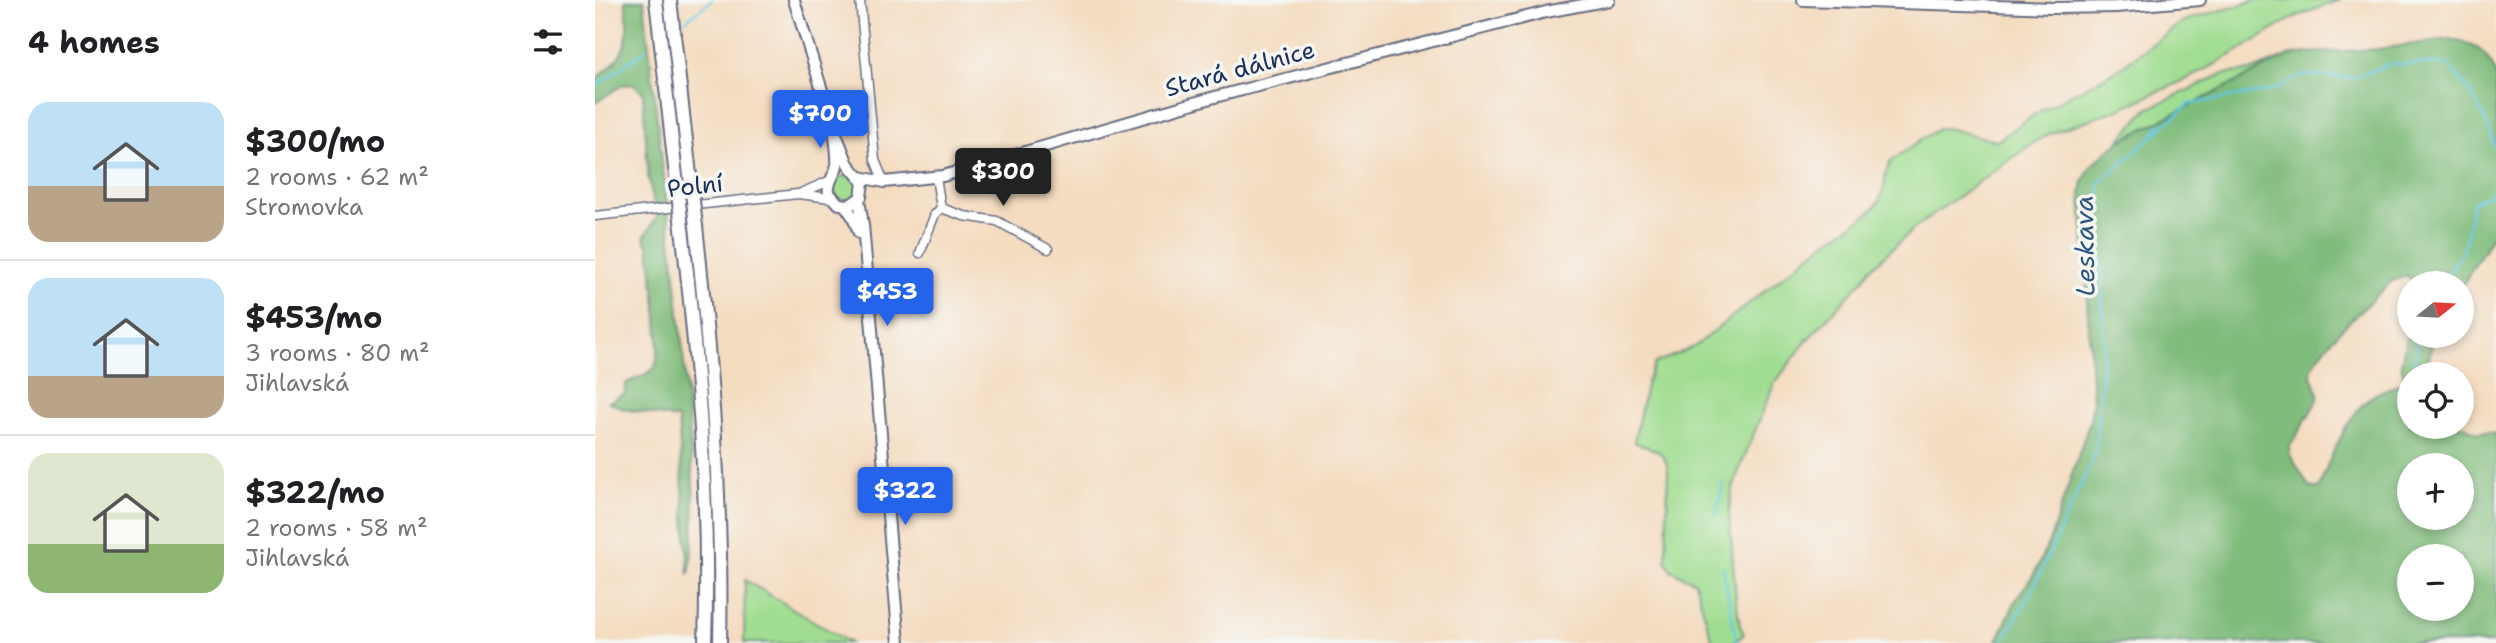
<!DOCTYPE html>
<html lang="en">
<head>
<meta charset="utf-8">
<style>
	:root { --surface:#fff; --page:#f6f6f6; --text:#202124; --muted:#757577; --line:#e0e0e0; --accent:#2563eb }
	body { margin:0; font-family:"Shantell Sans",sans-serif; background:var(--page); color:var(--text); height:100vh; display:flex; flex-direction:column; font-size:26px; white-space:nowrap }
	* { box-sizing:border-box; margin:0 }
	p { font-size:23px; color:var(--muted) }
	.icon { flex:none; width:38px; height:38px; fill:none; stroke:currentColor; stroke-width:2; stroke-linecap:round; stroke-linejoin:round }
	.map { position:relative; flex:1; overflow:hidden }
	.side { display:flex; flex-direction:column; background:var(--surface); width:595px }
	.side>* { flex:none }
	.needle { width:46px; rotate:72deg }
	.buttons { position:absolute; left:1802px; top:271px; display:grid; gap:14px }
	.buttons a { display:grid; place-items:center; width:77px; height:77px; border-radius:50%; background:var(--surface); box-shadow:0 4px 10px #0003; font-size:35px }
	.price { position:absolute; translate:-50% -60px; padding:0 16px; border-radius:7px; background:var(--accent); color:#fff; font-size:23px; line-height:46px; filter:drop-shadow(0 2px 4px #0008) }
	.price::after { content:''; position:absolute; left:50%; top:42px; width:21px; height:16px; margin-left:-10px; background:inherit; clip-path:polygon(0 0,100% 0,50% 100%) }
	.price.selected { background:#222; color:#fff }
	ul { padding:0; list-style:none }
	li { display:flex; align-items:center; gap:21px; height:175px; padding:0 28px }
	li+li { border-top:2px solid var(--line) }
	li span { display:grid; place-items:center; flex:none; width:196px; height:140px; border-radius:21px; color:#555 }
	li>.icon { margin-inline-start:auto }
	span .icon { width:84px; height:84px; fill:#fffc; stroke-width:1 }
	li b { font-size:30px }
	h2 { display:flex; justify-content:space-between; align-items:center; height:84px; padding:0 28px; font-size:30px }
	main { display:flex; flex:1; min-height:0 }
	.map>svg:first-child { display:block }
	.green { fill:#a0dd91; stroke:#5e8678; stroke-width:2 }
	.forest { fill:#80bc7b; stroke:#4e766c; stroke-width:2; fill-rule:evenodd }
	.lines { fill:none; stroke-linecap:round; stroke-linejoin:round }
	.stream { stroke:#63c7e1; stroke-width:2.5 }
	.minor-casing { stroke:#676c80; stroke-width:11 }
	.major-casing { stroke:#676c80; stroke-width:14 }
	.highway-casing { stroke:#676c80; stroke-width:16 }
	.minor { stroke:#fff; stroke-width:8 }
	.major { stroke:#fff; stroke-width:10 }
	.highway { stroke:#fff; stroke-width:12 }
	.highway-bridge-casing { stroke:#676c80; stroke-width:16; stroke-linecap:butt }
	.highway-bridge { stroke:#fff; stroke-width:12 }
	.labels { text-anchor:middle; dominant-baseline:central; stroke-width:7; stroke-linejoin:round; paint-order:stroke }
	.street-label { font-size:24px; fill:#1b2f5e; stroke:#f6f6f2 }
	.water-label { font-size:26px; font-style:italic; fill:#2d557f; stroke:#f6f6f2 }
</style>
</head>
<body>
<main>
<section class="side">
<h2>4 homes<svg class="icon" aria-label="filters" viewBox="0 0 24 24"><path d="M4 7h16M4 17h16"/><circle cx="9" cy="7" r="2"/><circle cx="15" cy="17" r="2"/></svg></h2>
<ul>
<li><span style="background:linear-gradient(#bfe0f5 60%,#b9a48a 0)"><svg class="icon" aria-label="home" viewBox="0 0 24 24"><path d="M3 11l9-7 9 7M6 9v11h12V9"/></svg></span><div><b>$300/mo</b><p>2 rooms · 62 m²</p><p>Stromovka</p></div></li>
<li><span style="background:linear-gradient(#bfe0f5 70%,#b9a48a 0)"><svg class="icon" aria-label="home" viewBox="0 0 24 24"><path d="M3 11l9-7 9 7M6 9v11h12V9"/></svg></span><div><b>$453/mo</b><p>3 rooms · 80 m²</p><p>Jihlavská</p></div></li>
<li><span style="background:linear-gradient(#dfe7d0 65%,#8fb573 0)"><svg class="icon" aria-label="home" viewBox="0 0 24 24"><path d="M3 11l9-7 9 7M6 9v11h12V9"/></svg></span><div><b>$322/mo</b><p>2 rooms · 58 m²</p><p>Jihlavská</p></div></li>
</ul>
</section>
<div class="map">
<svg width="1901" height="643" viewBox="0 0 1901 643">
	<rect width="100%" height="100%" fill="#f6f6f2"/>
	<filter id="ink" filterUnits="userSpaceOnUse"><feTurbulence type="fractalNoise" baseFrequency=".0143" numOctaves="2"/><feDisplacementMap in="SourceGraphic" scale="14" xChannelSelector="R" yChannelSelector="G"/><feConvolveMatrix kernelMatrix="1 2 1 2 8 2 1 2 1" color-interpolation-filters="sRGB"/></filter>
	<filter id="wash" filterUnits="userSpaceOnUse"><feTurbulence type="fractalNoise" baseFrequency=".00686" numOctaves="4" result="noise"/><feDisplacementMap in="SourceGraphic" scale="28" xChannelSelector="R" yChannelSelector="G"/><feGaussianBlur stdDeviation="1.57" result="paint"/><feColorMatrix in="noise" values="0 0 0 0 0 0 0 0 0 0 0 0 0 0 0 0 0 1.4 0 .05"/><feComposite in="paint" operator="in"/></filter>
	<g filter="url(#wash)">
		<rect width="100%" height="100%" fill="#f4dcc0"/>
		<!-- green -->
		<path class="green" d="M 1662,0 L 1745,0 L 1700,17 L 1621,64 L 1594,78 L 1524,109 L 1456,133 L 1432,147 L 1321,227 L 1275,269 L 1267,281 L 1213,339 L 1179,384 L 1144,470 L 1137,491 L 1134,512 L 1141,601 L 1145,626 L 1149,634 L 1139,643 L 1118,643 L 1100,582 L 1076,570 L 1071,561 L 1073,469 C 1068,446 1057,451 1039,442 L 1052,381 L 1060,363 L 1099,347 L 1231,242 L 1273,214 L 1284,202 L 1289,188 L 1291,172 L 1296,161 L 1327,139 L 1344,129 L 1351,128 L 1402,141 L 1443,112 L 1519,72 L 1589,21 Z
			M 1693,56 L 1523,142 L 1552,109 L 1628,74 L 1655,71 Z
			M239 188a12 12 0 1 1 24 0a12 12 0 1 1-24 0Z
			M 150,580 L 255,643 L 149,643 Z"/>
		<!-- forest -->
		<path class="forest" d="M 30,0 L 49,0 C 62,134 82,267 92,400 C 96,458 104,518 94,575 L 83,419 L 29,409 L 14,402 L 30,394 L 31,384 C 39,377 52,377 59,368 C 70,353 56,269 54,247 L 49,237 L 62,217 L 53,176 L 48,92 L 39,84 L 27,85 L 0,103 L 0,79 C 34,55 35,39 30,0 Z
			M 1855,39 C 1882,46 1888,47 1901,73 L 1901,230 L 1867,286 L 1867,284 L 1820,283 L 1812,276 L 1797,281 C 1782,295 1715,355 1716,373 C 1716,383 1725,387 1723,399 L 1694,448 L 1695,455 L 1713,485 L 1717,488 L 1724,488 C 1732,464 1754,412 1776,397 C 1786,390 1799,387 1810,381 L 1806,364 L 1815,321 L 1815,336 L 1837,336 L 1837,346 L 1830,374 L 1815,374 L 1815,427 L 1867,425 L 1881,432 L 1901,433 L 1901,643 L 1401,643 L 1422,598 L 1439,574 L 1454,542 L 1495,421 L 1498,401 L 1486,194 L 1488,181 L 1497,165 L 1523,142 L 1693,56 L 1712,53 L 1784,49 ZM 1815,466 L 1867,466 L 1867,518 L 1815,518 ZM 1815,556 L 1867,556 L 1867,609 L 1815,609 Z"/>
		<g class="lines">
			<!-- stream -->
			<path class="stream" d="M 91,20 L 117,0
				M 0,87 L 50,50
				M 1559,132 L 1567,123
				M 1847,284 L 1869,249 L 1878,202 L 1896,194 L 1900,184 L 1901,163
				M 1819,361 L 1824,336
				M 1121,514 L 1128,483
				M 1128,567 L 1142,643
				M 1406,643 L 1436,593 L 1500,454 L 1509,348 L 1504,183 L 1594,104 L 1676,91 L 1709,75 L 1758,78 L 1795,64 L 1851,64 C 1879,90 1888,113 1901,149"/>
		</g>
	</g>
	<g filter="url(#ink)">
		<g class="lines">
			<!-- minor casing -->
			<g class="minor-casing">
				<path id="minor" d="M 265,0 L 280,160 L 289,182
					M 206,193 L 234,181
					M 346,208 L 369,216 L 402,221 L 453,249
					M 0,216 L 203,194 L 236,198
					M 325,253 L 340,214 L 346,208 L 341,177"/>
			</g>
			<!-- major casing -->
			<g class="major-casing">
				<path id="major" d="M 199,0 L 239,129 L 253,164 L 268,182 L 266,197 L 255,205 L 244,204 L 234,193 C 232,181 240,176 242,165 C 243,153 240,140 239,129
					M 1208,0 L 1459,8 L 1521,7 L 1605,0
					M 265,177 L 289,182 L 348,176 L 616,98 L 951,12 L 1014,0
					M 264,200 L 268,225 L 304,643
					M 250,205 L 258,217 L 264,233"/>
			</g>
			<!-- highway casing -->
			<g class="highway-casing">
				<path id="highway" d="M 61,0 L 82,185
					M 75,0 L 96,184
					M 101,226 C 116,365 128,503 125,643
					M 87,228 C 103,366 115,504 110,643"/>
			</g>
			<!-- minor -->
			<use href="#minor" class="minor"/>
			<!-- major -->
			<use href="#major" class="major"/>
			<!-- highway -->
			<use href="#highway" class="highway"/>
			<!-- highway-bridge casing -->
			<g class="highway-bridge-casing">
				<path id="highway-bridge" d="M 96,184 L 101,226
					M 82,185 L 87,228"/>
			</g>
			<!-- highway-bridge -->
			<use href="#highway-bridge" class="highway-bridge"/>
		</g>
	</g>
	<g class="labels">
		<!-- street labels -->
		<g class="street-label">
			<text transform="translate(645 69) rotate(-15)">Stará dálnice</text>
			<text transform="translate(100 186) rotate(-6)">Polní</text>
		</g>
		<!-- water labels -->
		<g class="water-label">
			<text transform="translate(1489 246) rotate(-91)">Leskava</text>
		</g>
	</g>
</svg>
<div class="buttons">
<a><svg class="needle" viewBox="-14 -14 28 28"><path d="M0-13l5 13h-10z" fill="#e53935"/><path d="M0 13l5-13h-10z" fill="#757577"/></svg></a>
<a><svg class="icon" aria-label="locate" viewBox="0 0 24 24"><circle cx="12" cy="12" r="6"/><path d="M12 2v4M12 18v4M2 12h4M18 12h4"/></svg></a>
<a>+</a>
<a>−</a>
</div>
<b class="price" style="left:225px;top:150px">$700</b>
<b class="price selected" style="left:408px;top:208px">$300</b>
<b class="price" style="left:292px;top:328px">$453</b>
<b class="price" style="left:310px;top:527px">$322</b>
</div>
</main>
</body>
</html>
